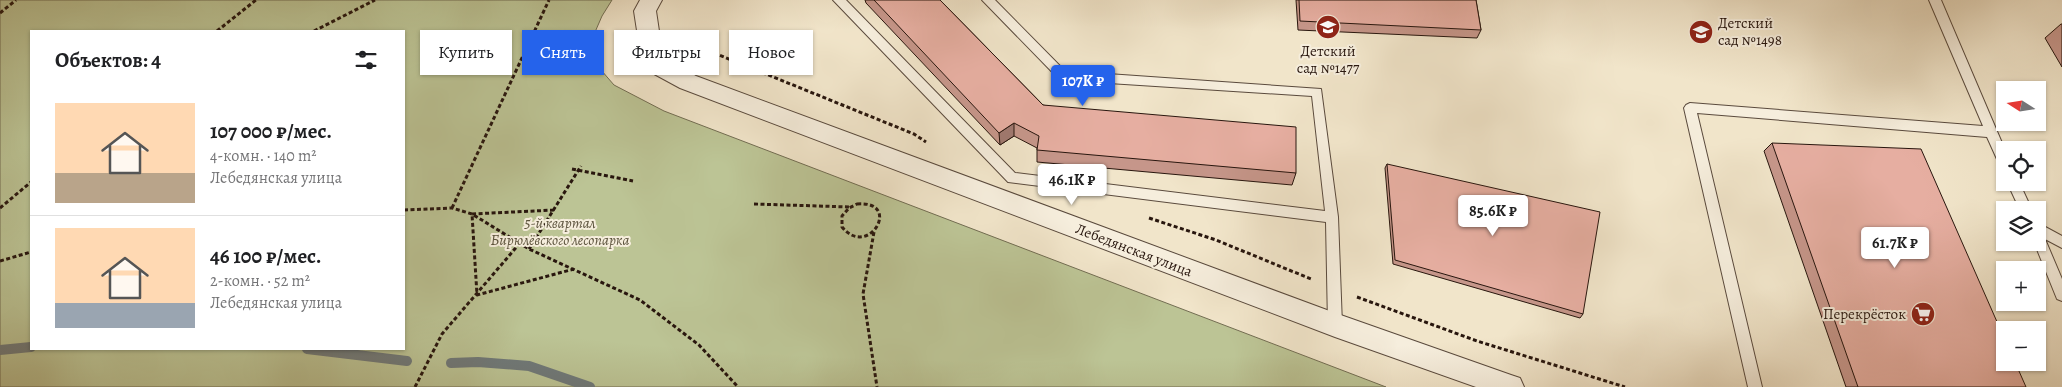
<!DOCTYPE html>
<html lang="ru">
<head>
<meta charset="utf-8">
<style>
	:root { --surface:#fff; --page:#f6f6f6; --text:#202124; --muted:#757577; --line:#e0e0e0; --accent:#2563eb }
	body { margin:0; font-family:Alegreya,serif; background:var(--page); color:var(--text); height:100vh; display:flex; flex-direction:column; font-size:19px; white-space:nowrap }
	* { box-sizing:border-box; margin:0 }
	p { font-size:16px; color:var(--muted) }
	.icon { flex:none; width:28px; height:28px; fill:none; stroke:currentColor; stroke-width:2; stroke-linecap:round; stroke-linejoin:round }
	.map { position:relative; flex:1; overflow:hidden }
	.details { position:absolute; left:30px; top:30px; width:375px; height:320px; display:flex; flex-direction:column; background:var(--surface); border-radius:0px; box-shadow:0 1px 4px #0004 }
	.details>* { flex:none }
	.guide { position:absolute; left:420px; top:30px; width:475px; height:45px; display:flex; gap:10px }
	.needle { width:32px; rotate:282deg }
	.buttons { position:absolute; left:1996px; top:81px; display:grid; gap:10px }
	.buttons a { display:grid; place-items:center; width:50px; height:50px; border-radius:0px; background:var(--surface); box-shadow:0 1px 4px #0004; font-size:25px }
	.price { position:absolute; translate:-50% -42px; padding:0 11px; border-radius:5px; background:#fff; color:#222; font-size:16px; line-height:32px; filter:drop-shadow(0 1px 2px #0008) }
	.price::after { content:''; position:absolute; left:50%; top:30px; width:15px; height:11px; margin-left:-8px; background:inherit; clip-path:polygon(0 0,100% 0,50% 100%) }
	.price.on { background:var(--accent); color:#fff }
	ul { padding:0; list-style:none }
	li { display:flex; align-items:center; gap:15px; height:125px; padding:0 25px }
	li+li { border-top:1px solid var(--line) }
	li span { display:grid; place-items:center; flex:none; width:140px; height:100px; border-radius:0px; color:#555 }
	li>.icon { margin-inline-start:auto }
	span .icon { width:60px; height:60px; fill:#fffc; stroke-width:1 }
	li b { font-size:21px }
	h2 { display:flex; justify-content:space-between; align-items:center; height:60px; padding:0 25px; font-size:21px }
	.chip { padding:0 18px; border-radius:0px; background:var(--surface); box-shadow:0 1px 4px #0004; font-size:18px; line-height:45px }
	.chip.on { background:var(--accent); color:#fff }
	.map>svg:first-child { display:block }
	.green { fill:#bcc495; stroke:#726d52; fill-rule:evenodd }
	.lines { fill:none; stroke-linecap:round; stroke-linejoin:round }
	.stream { stroke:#707a7a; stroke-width:10 }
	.lane-casing { stroke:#5a4a3d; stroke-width:2 }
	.street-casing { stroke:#5a4a3d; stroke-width:2 }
	.path { stroke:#28160e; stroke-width:3; stroke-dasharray:4 2.5; stroke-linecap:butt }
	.lane { fill:#f6eedd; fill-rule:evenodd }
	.street { fill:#f6eedd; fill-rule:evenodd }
	.wall { fill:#c6968a; stroke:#28160e }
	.shaded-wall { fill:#a17a71; stroke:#28160e }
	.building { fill:#e6aea1; stroke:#28160e }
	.labels { text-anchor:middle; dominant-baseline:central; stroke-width:4; stroke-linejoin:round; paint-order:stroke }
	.poi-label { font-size:15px; fill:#28160e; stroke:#f6eedd; text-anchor:start }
	.park-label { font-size:15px; font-style:italic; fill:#5c533d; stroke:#f6eedd }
	.street-label { font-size:15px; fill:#28160e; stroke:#f6eedd }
</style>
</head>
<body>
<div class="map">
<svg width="2062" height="387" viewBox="0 0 2062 387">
	<rect width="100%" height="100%" fill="#f1e5ca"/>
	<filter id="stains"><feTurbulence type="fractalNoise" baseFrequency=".004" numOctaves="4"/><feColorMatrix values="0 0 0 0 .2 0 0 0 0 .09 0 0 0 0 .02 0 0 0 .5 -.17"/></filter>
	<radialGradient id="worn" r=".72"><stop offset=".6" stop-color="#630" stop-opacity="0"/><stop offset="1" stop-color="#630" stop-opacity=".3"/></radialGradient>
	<!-- green -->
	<path class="green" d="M 0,0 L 612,0 L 602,16 L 592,39 L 595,63 L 614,85 L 664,111 L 1386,387 L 0,387 ZM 31,31 L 404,31 L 404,349 L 31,349 Z"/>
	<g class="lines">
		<!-- stream -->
		<path class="stream" d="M 307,349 L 407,361
			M 0,350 L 31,347
			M 451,363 L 478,362 L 529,366 L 590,387"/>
		<!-- lane casing -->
		<g class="lane-casing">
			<path id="lane" d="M 833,0 L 846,0 L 1015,173 L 1325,211 L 1312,96 L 1062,80 L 1058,78 L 982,0 L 995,0 L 1065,71 L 1321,89 L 1338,217 L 1342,325 L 1340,329 L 1335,331 L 1330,329 L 1328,325 L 1326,222 L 1008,182 Z
				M 1929,0 L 1941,0 L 2005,150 L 2005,169 L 2001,168 L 1987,137 L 1697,113 L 1762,387 L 1748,387 L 1684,108 L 1686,105 L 1690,103 L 1983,126 Z
				M 2007,182 L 2019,182 L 2032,210 L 2020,210 Z
				M 2038,223 L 2062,236 L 2062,248 L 2045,239 L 2062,279 L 2062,301 L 2057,299 L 2034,242 L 2038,242 Z"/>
		</g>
		<!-- street casing -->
		<g class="street-casing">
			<path id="street" d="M 640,0 L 662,0 L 656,11 L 663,58 L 696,76 L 1335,313 L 1511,375 L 1520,378 L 1524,387 L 1476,387 L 1335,337 L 680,88 L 645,69 L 642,63 L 634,11 Z"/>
		</g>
		<!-- path -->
		<path class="path" d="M 0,13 L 16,0
			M 217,31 L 256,0
			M 314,31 L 375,0
			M 714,53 L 914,134 L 926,142
			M 572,169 L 633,181
			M 754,204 L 850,207
			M 857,204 C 903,200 869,260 842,227 L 842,216 L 849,208 Z
			M 0,208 L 31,182
			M 452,208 L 549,0
			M 404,210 L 452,208 L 472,214 L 529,249 L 640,300 L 699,345 L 738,387
			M 554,210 L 472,214 L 477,295 L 574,269
			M 1149,218 L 1216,240 L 1311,279
			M 874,232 L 863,294 L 877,387
			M 529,249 L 581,166
			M 0,261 L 31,252
			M 1357,297 L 1477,341 L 1625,387
			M 415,387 L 442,334 L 520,243"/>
		<!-- lane -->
		<use href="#lane" class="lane"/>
		<!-- street -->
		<use href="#street" class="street"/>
	</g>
	<!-- wall -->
	<path class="wall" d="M 865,0 L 940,0 L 1043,105 L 1296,173 L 1292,185 L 1037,162 L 1037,148 L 1014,136 L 1000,145 L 866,3 Z
		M 1296,0 L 1476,0 L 1481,30 L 1477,38 L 1298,30 Z
		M 2061,24 L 2062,24 L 2062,67 L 2045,38 Z
		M 1772,143 L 2026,387 L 1846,387 L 1764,151 Z
		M 1387,164 L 1583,314 L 1580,318 L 1393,264 L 1385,168 Z"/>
	<!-- shaded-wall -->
	<path class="shaded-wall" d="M 1014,123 L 1014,136 L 1000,145 L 999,133 Z"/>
	<!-- building -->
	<path class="building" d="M 874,0 L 940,0 L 1043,105 L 1296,127 L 1296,173 L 1037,150 L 1039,136 L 1014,123 L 999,133 Z
		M 1299,0 L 1476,0 L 1481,30 L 1300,21 Z
		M 1772,143 L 1921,149 L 2005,340 L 2005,362 L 2015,362 L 2026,387 L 1858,387 Z
		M 1387,164 L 1600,212 L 1583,314 L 1395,260 Z"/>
	<!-- icons -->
	<defs>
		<g id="school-disc" transform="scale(1.25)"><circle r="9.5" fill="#8f2418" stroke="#f6eedd"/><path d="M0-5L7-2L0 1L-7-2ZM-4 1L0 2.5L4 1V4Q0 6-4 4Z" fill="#fff"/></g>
		<g id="supermarket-disc" transform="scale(1.25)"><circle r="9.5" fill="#8f2418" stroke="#f6eedd"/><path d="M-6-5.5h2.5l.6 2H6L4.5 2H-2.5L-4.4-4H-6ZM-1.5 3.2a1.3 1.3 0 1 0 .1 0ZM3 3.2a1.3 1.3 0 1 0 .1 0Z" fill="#fff"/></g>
	</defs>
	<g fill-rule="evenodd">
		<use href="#school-disc" x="1328" y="27"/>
		<use href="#school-disc" x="1701" y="32"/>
		<use href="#supermarket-disc" x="1923" y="314"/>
	</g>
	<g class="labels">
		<!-- poi labels -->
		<g class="poi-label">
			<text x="1718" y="23">Детский<tspan x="1718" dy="17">сад №1498</tspan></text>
			<text x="1328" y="51" text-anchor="middle">Детский<tspan x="1328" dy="17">сад №1477</tspan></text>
			<text x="1906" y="314" text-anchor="end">Перекрёсток</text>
		</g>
		<!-- park labels -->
		<g class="park-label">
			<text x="560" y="223">5-й квартал<tspan x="560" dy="17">Бирюлёвского лесопарка</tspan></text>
		</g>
		<!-- street labels -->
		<g class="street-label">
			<text transform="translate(1134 250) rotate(21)">Лебедянская улица</text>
		</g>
	</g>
	<rect width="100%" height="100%" filter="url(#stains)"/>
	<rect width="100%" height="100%" fill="url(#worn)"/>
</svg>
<div class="buttons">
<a><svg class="needle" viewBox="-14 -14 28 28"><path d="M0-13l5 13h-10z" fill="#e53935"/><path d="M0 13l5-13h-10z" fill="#757577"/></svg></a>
<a><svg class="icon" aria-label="locate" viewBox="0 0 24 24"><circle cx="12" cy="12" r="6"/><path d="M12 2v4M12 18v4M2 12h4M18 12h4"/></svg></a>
<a><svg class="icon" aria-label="layers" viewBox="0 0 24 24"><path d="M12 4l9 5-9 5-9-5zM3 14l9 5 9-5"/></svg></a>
<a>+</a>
<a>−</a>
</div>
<b class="price on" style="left:1083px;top:107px">107K ₽</b>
<b class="price" style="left:1072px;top:206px">46.1K ₽</b>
<b class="price" style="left:1493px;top:237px">85.6K ₽</b>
<b class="price" style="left:1895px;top:269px">61.7K ₽</b>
<div class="guide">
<a class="chip">Купить</a>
<a class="chip on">Снять</a>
<a class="chip">Фильтры</a>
<a class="chip">Новое</a>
</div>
<section class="details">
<h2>Объектов: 4<svg class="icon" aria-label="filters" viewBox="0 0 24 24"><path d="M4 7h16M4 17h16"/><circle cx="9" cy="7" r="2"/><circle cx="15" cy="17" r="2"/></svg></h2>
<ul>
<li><span style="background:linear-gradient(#ffd9b3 70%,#b9a48a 0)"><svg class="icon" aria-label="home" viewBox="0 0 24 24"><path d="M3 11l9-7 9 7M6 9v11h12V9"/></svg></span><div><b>107 000 ₽/мес.</b><p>4-комн. · 140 m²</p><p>Лебедянская улица</p></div></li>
<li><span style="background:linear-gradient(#ffd9b3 75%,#9aa5b1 0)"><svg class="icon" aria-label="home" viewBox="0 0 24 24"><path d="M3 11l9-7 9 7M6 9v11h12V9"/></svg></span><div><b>46 100 ₽/мес.</b><p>2-комн. · 52 m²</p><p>Лебедянская улица</p></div></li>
</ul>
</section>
</div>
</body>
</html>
